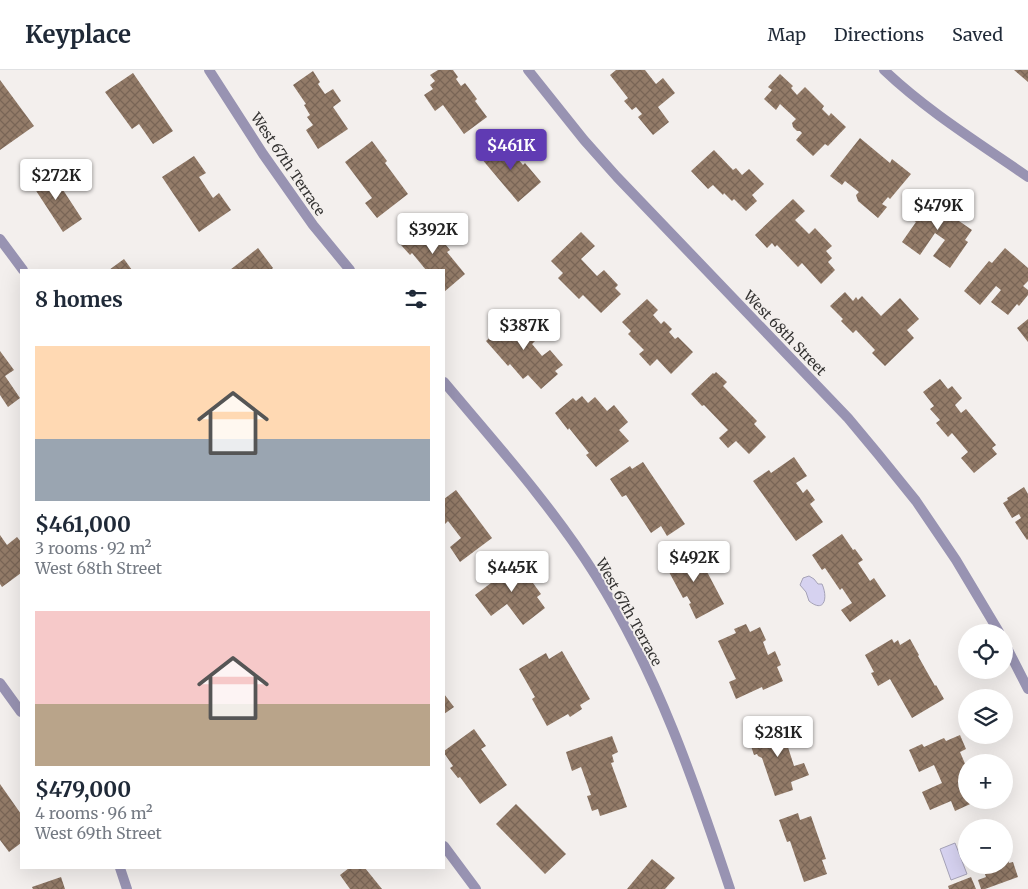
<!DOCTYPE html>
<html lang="en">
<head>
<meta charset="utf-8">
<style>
	:root { --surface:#fff; --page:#f2f2f3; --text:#1f2937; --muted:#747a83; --line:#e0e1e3; --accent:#603bb3 }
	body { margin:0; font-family:Merriweather,serif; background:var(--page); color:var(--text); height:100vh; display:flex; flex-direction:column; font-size:19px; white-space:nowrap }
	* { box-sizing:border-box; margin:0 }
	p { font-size:16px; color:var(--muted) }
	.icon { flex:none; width:28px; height:28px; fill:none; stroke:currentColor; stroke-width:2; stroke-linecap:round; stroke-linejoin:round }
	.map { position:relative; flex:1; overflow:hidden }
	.drawer { position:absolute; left:20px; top:199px; width:425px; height:600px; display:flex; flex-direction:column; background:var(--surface); border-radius:0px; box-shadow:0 5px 20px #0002 }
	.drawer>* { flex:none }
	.controls { position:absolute; left:958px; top:554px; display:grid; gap:10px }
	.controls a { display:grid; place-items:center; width:55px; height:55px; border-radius:50%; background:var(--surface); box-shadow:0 5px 20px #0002; font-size:25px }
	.price { position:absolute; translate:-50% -42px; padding:0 11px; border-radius:5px; background:#fff; color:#222; font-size:16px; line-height:32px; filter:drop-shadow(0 1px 2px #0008) }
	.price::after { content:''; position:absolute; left:50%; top:30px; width:15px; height:11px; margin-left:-8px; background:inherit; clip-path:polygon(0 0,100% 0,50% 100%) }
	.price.active { background:var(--accent); color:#fff }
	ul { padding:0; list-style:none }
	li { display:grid; align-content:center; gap:10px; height:265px; padding:0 15px }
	li span { display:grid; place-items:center; height:155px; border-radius:0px; color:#555 }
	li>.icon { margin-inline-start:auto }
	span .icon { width:90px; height:90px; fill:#fffc; stroke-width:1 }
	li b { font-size:21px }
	h2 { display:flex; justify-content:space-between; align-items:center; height:60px; padding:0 15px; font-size:21px }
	header { display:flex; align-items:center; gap:30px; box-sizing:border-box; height:70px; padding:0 25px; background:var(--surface); border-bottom:1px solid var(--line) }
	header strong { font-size:24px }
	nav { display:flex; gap:28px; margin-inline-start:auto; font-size:18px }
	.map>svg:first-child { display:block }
	.water { fill:#d6d2f0; stroke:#a5a2b7 }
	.building { fill:url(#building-cross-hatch) }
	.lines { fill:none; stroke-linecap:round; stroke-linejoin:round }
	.minor { stroke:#9893b2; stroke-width:10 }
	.labels { text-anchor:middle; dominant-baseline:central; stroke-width:4; stroke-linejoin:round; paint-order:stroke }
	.street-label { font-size:14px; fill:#333231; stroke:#f3efed }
</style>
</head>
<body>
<header>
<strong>Keyplace</strong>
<nav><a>Map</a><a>Directions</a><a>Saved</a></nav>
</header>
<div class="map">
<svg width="1028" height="819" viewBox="0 0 1028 819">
	<defs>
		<pattern id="building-cross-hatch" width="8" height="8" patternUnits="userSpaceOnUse" patternTransform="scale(1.25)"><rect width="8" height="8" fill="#937b68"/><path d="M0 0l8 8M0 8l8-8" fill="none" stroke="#796556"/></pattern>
	</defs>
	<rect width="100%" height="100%" fill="#f3efed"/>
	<!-- water -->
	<path class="water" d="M 809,506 L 814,509 L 818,514 L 822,514 C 828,527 825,544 809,531 L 806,522 L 800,515 L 803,508 Z
		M 955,773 L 967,804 L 951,810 L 940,779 Z"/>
	<!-- building -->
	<path class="building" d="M 438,0 L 453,0 L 458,7 L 456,9 L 461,16 L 465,13 L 477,29 L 475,31 L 487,47 L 464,64 L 443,35 L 435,41 L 424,25 L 433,19 L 430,15 L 435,11 L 430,5 Z
		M 616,0 L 645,0 L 656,14 L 663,8 L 675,23 L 658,37 L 669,52 L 653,65 L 638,47 L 642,44 L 636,37 L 632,40 L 624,31 L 628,28 L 610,5 Z
		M 1014,0 L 1028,0 L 1028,12 Z
		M 313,1 L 320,12 L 318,14 L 325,24 L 333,19 L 341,31 L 333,37 L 348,59 L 318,79 L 306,60 L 313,55 L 307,47 L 310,45 L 304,35 L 306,34 L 293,15 Z
		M 133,3 L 173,61 L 153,74 L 139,54 L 132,59 L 105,22 Z
		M 780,4 L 793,16 L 791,18 L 797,25 L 805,17 L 824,36 L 822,39 L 829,46 L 831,43 L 846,57 L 828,76 L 825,74 L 813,86 L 796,70 L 802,63 L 800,61 L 797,61 L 793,57 L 792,53 L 796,49 L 780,34 L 776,40 L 764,29 L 772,20 L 768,17 Z
		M 0,10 L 34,56 L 0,80 Z
		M 860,68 L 890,93 L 892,89 L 911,104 L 890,129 L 888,127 L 882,134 L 887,137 L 878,148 L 858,131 L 856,125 L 859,122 L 845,111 L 842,115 L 830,106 Z
		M 502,70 L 523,95 L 525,93 L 541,112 L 518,132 L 481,88 Z
		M 372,71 L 387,91 L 385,93 L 408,124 L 377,148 L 365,133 L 372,128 L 345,92 Z
		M 714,80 L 733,100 L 736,98 L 742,105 L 749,99 L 764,114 L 752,125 L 757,131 L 746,141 L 734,129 L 732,131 L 724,123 L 723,125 L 713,115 L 708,119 L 691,101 Z
		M 194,86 L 206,103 L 199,107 L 213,128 L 219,123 L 231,140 L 199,162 L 162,107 Z
		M 50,100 L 82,149 L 63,162 L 31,113 Z
		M 929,127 L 936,131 L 938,128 L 955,140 L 952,143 L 961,149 L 959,151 L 972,160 L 965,170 L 968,172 L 950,198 L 933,186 L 945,170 L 935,163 L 920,185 L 902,172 L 916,152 L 913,150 Z
		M 793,129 L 805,141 L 795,150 L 809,164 L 815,158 L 832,176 L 826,181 L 832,188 L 828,192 L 835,200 L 821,214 L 802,193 L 798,197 L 777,175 L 775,177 L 772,173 L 767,178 L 755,165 Z
		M 424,154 L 435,167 L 438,165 L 450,180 L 447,182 L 465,204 L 444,222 L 444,200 L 426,200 L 412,183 L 410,185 L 401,175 Z
		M 581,162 L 595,176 L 581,189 L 597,206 L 604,200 L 618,215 L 615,218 L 621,224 L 601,243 L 583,225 L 579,229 L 558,208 L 563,203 L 551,191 Z
		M 258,178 L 273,198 L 271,200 L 230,200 Z
		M 1005,178 L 1028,198 L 1028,211 L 1023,216 L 1028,220 L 1028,225 L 1019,236 L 1017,234 L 1008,245 L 991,232 L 1001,220 L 996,216 L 980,235 L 964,221 L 989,191 L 992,193 Z
		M 124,189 L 132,200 L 109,200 Z
		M 845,222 L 853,231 L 856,227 L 858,230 L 862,226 L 881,246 L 900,228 L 919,249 L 907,260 L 914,268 L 885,296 L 872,283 L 875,280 L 856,260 L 853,263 L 841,251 L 843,249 L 830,236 Z
		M 647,229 L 658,240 L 653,245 L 661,254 L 664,251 L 672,259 L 669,262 L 675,269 L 678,267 L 693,282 L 671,304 L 657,289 L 650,296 L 639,284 L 644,280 L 628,264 L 631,261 L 622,252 Z
		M 520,242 L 541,265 L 532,274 L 542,286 L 550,280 L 563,295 L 555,301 L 558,304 L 541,319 L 528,305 L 523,309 L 510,294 L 508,296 L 486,271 L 495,263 L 494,262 L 502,256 L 503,257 Z
		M 1028,249 L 1028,272 L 1017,258 Z
		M 0,281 L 14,300 L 5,306 L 20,328 L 8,337 L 0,325 Z
		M 716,302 L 727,312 L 723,316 L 757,351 L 754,354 L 766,367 L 749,384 L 736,371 L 728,378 L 719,368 L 728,360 L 704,335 L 702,336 L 691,324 L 713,303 L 714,304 Z
		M 940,309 L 948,319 L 952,316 L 962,328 L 955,335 L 961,343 L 966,339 L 996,375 L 992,378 L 997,384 L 974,403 L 961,388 L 968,382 L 952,363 L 948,367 L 936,353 L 940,350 L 930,339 L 934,336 L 923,322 Z
		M 582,326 L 588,333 L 595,327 L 607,341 L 614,335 L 628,352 L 619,360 L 629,371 L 596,397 L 586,385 L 589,383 L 569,358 L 568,360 L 555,343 L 573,328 L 576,331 Z
		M 794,387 L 807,406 L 796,413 L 803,423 L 807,419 L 815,430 L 810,434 L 823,452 L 796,471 L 753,411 L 769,400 L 771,403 Z
		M 643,392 L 685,454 L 667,466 L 661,456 L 651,463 L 626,425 L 622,427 L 610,409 L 630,396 L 632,399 Z
		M 1024,417 L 1028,424 L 1028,469 L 1027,470 L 1015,452 L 1021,448 L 1019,444 L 1012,448 L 1003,433 L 1008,430 L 1007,428 Z
		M 456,420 L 492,468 L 460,492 L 450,477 L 461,468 L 448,451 L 444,455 L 444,429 Z
		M 842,464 L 853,480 L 855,479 L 863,490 L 858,493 L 870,511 L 874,508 L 886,526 L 850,552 L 841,540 L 852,533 L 842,518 L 840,520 L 825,498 L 822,500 L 812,485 Z
		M 0,465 L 7,475 L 17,467 L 21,472 L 21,503 L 2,517 L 0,514 Z
		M 695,479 L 724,534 L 696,549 L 689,534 L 691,533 L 687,526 L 683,528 L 662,489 L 671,484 L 674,490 Z
		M 514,487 L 541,524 L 537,527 L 545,538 L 523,555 L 507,534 L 491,546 L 475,525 L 495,510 L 490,505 Z
		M 746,554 L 750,562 L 760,557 L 766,570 L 763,572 L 768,585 L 775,581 L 781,595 L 777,597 L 783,611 L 763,620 L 762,617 L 736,629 L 729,612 L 736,609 L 718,571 L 736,563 L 734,559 Z
		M 892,569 L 894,573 L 898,570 L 900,575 L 910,569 L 919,585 L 918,586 L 935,616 L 936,615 L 944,629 L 912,648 L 890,609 L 878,616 L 871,603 L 874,602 L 865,585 Z
		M 562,581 L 590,629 L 580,635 L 582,639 L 570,647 L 568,644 L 547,656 L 532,629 L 535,627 L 519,599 L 546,583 L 549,589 Z
		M 444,624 L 454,637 L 444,644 Z
		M 787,653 L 793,669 L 786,671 L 794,696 L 804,693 L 809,705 L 791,712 L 793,720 L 775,726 L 762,688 L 758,686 L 757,684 L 754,685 L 748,667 Z
		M 474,659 L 486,676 L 481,679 L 507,715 L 480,734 L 460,707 L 458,708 L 450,698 L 453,696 L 444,683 L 444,681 Z
		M 960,665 L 966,679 L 960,682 L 966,696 L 966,730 L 979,730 L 955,741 L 951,731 L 930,740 L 922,722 L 942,713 L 934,695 L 919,702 L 909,680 L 922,674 L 924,677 L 944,668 L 946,671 Z
		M 612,666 L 618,682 L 612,685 L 614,692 L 611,693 L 627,737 L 600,746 L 598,739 L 592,741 L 587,726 L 591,725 L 581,697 L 572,701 L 566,682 Z
		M 0,714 L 21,744 L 21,773 L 9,782 L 0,770 Z
		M 516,734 L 566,784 L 545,804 L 496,754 Z
		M 798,743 L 800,750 L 811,746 L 826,789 L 822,790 L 827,804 L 804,812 L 790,771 L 787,772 L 779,750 Z
		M 987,751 L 989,758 L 970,758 L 970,757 Z
		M 966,776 L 966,792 L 965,793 L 960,778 Z
		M 1004,780 L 1009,793 L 1013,792 L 1018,807 L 985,819 L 981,819 L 978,810 L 986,807 L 982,795 L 1004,795 Z
		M 652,789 L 675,808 L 665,819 L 627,819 Z
		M 349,798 L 365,798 L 382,819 L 350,819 L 340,805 Z
		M 61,807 L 65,819 L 33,819 L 32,817 Z
		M 971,807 L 976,819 L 949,819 L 948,816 Z"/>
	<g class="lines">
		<!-- minor -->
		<path class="minor" d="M 209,0 L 263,84 L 313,155 L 350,200
			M 528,0 L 584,70 L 617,107 L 848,348 L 878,384 L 916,431 L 956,490 L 999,562
			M 884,0 C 927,41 979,73 1028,107
			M 0,169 L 23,200
			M 444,312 C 497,375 552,436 596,506 C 657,603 694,711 730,819
			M 1004,572 L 1028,619
			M 0,613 L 21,642
			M 444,776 L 476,819
			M 120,798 L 127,819"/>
	</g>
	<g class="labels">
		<!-- street labels -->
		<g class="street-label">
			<text transform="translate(288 94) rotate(56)">West 67th Terrace</text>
			<text transform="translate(785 263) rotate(46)">West 68th Street</text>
			<text transform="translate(629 542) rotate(61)">West 67th Terrace</text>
		</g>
	</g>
</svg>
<div class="controls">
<a><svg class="icon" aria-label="locate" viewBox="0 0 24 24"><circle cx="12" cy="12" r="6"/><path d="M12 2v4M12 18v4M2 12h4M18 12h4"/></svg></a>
<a><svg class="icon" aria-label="layers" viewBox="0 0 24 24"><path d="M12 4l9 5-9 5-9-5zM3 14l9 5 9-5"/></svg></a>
<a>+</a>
<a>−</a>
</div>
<b class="price active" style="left:511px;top:101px">$461K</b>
<b class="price" style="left:56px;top:131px">$272K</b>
<b class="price" style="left:938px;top:161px">$479K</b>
<b class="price" style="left:433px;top:185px">$392K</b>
<b class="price" style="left:524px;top:281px">$387K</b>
<b class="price" style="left:694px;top:513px">$492K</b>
<b class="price" style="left:512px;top:523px">$445K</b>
<b class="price" style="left:778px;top:688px">$281K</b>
<section class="drawer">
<h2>8 homes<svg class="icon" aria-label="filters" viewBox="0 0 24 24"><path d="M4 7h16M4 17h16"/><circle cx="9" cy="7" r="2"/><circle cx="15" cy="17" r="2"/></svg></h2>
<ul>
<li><span style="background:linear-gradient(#ffd9b3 60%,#9aa5b1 0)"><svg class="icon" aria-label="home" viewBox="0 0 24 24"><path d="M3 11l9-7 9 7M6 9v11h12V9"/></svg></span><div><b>$461,000</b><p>3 rooms · 92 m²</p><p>West 68th Street</p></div></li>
<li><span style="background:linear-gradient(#f6c9c9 60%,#b9a48a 0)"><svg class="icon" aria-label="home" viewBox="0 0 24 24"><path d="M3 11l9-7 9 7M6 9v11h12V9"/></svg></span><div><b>$479,000</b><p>4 rooms · 96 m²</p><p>West 69th Street</p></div></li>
</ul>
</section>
</div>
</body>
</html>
